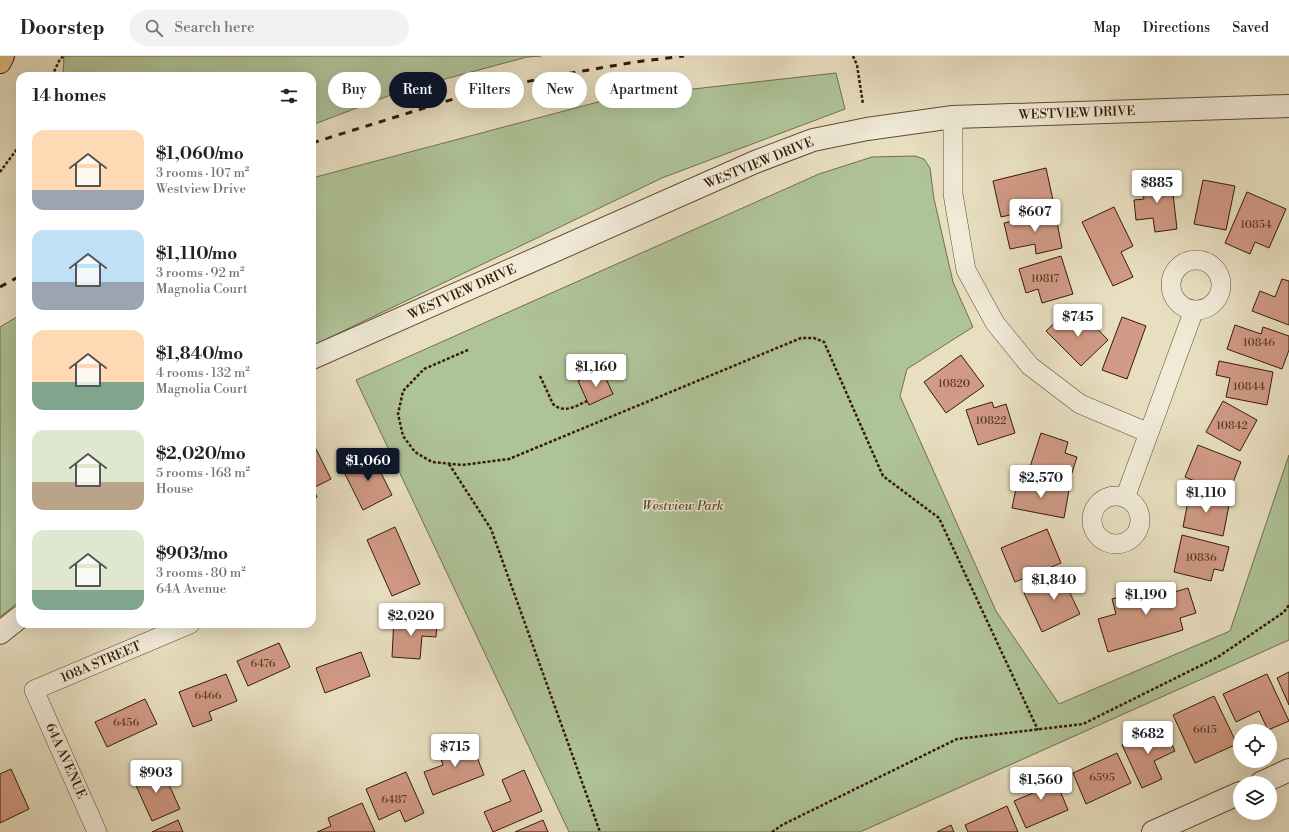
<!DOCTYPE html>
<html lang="en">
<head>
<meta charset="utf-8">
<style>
	:root { --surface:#fff; --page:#f2f2f2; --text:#222; --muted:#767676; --line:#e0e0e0; --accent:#111827 }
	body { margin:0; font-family:"Libre Bodoni",serif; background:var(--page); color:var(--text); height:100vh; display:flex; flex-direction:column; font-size:15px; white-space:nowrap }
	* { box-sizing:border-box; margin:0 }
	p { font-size:13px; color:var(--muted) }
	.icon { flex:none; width:22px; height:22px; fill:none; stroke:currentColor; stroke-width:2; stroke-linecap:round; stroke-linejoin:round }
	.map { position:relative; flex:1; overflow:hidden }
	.drawer { position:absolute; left:16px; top:16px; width:300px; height:556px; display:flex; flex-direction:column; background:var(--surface); border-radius:12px; box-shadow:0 4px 16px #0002 }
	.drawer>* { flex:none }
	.guide { position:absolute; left:328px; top:16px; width:380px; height:36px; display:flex; gap:8px }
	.buttons { position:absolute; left:1233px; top:668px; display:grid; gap:8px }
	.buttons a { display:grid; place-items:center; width:44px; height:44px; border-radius:50%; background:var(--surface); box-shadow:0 4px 16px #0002; font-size:20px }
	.price { position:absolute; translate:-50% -34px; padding:0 9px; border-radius:4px; background:#fff; color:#222; font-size:13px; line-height:26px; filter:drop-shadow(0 1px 2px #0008) }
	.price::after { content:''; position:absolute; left:50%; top:24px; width:12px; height:9px; margin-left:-6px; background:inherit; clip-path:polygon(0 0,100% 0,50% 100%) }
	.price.selected { background:var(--accent); color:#fff }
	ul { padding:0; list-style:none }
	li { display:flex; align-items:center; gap:12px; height:100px; padding:0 16px }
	li span { display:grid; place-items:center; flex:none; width:112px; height:80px; border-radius:12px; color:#555 }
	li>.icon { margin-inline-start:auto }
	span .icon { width:48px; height:48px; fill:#fffc; stroke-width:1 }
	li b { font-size:17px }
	h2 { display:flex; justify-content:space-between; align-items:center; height:48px; padding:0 16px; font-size:17px }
	.chip { padding:0 14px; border-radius:18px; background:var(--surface); box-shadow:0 4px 16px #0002; font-size:14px; line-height:36px }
	.chip.selected { background:var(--accent); color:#fff }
	header { display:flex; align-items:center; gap:24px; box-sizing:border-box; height:56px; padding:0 20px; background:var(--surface); border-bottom:1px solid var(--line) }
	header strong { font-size:19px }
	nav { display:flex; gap:22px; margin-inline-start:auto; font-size:14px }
	.search { width:280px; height:36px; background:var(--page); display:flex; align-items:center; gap:10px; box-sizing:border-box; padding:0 14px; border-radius:22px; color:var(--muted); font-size:15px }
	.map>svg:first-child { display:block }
	.green { fill:#afc398; stroke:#736e4e }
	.building { fill:#d19a86; stroke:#371a05 }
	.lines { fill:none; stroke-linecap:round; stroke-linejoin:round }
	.minor-casing { stroke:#634b34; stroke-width:20 }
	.tertiary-casing { stroke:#634b34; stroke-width:24 }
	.motorway-casing { stroke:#371a05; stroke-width:24 }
	.path { stroke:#371a05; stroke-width:2.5; stroke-dasharray:3 2; stroke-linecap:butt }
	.minor { stroke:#f0ead7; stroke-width:19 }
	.tertiary { stroke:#f0ead7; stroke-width:22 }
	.motorway { stroke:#e4c080; stroke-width:22 }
	.rail { stroke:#371a05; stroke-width:3; stroke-dasharray:7 7; stroke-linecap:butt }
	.labels { text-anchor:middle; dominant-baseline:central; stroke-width:3; stroke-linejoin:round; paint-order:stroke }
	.number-label { font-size:11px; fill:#5e3a25 }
	.street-label { font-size:13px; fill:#371a05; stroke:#f0ead7 }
	.park-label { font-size:13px; font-style:italic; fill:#5b4d31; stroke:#f0ead7 }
</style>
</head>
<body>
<header>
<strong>Doorstep</strong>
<div class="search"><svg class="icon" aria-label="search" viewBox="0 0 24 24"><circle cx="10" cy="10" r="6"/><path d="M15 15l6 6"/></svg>Search here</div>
<nav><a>Map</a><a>Directions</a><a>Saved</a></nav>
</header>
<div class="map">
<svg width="1289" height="776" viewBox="0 0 1289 776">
	<rect width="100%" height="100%" fill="#e8dfc1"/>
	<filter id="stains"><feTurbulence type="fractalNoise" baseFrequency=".005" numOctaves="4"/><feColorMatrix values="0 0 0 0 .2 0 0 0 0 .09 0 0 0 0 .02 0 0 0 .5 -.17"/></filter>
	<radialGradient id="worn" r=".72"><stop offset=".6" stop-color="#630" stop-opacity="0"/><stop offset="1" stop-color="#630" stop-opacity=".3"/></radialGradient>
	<!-- green -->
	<path class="green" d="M 64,0 L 541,0 L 527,1 L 404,34 L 312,69 L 312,20 L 63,20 Z
		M 836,17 L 845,53 L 662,122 L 312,290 L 312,122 L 613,42 Z
		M 915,100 L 924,103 L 930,112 L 934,143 L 953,226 L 973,271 L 907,313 L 900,340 L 996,555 L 1059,648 L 1230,575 L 1289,399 L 1289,584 L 860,776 L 569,776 L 356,324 L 819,118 L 872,101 Z
		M 20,259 L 20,545 L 0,561 L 0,271 Z"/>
	<!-- building -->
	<path class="building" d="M 1046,112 L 1054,149 L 1001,161 L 993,125 Z
		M 1171,120 L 1177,173 L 1155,176 L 1153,162 L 1136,164 L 1134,144 L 1144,143 L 1141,123 Z
		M 1203,124 L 1235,130 L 1226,174 L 1194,168 Z
		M 1247,136 L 1286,153 L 1269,192 L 1255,186 L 1250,198 L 1225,187 Z
		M 1114,151 L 1133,190 L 1121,196 L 1133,221 L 1113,230 L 1082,166 Z
		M 1055,156 L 1062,192 L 1036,198 L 1035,188 L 1010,193 L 1004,167 Z
		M 1061,200 L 1073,238 L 1042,247 L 1038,233 L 1026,237 L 1019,213 Z
		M 1282,223 L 1289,225 L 1289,269 L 1252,255 L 1260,235 L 1275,241 Z
		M 1082,257 L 1108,284 L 1081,310 L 1046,275 L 1062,260 L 1071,269 Z
		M 1122,261 L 1146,270 L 1127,323 L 1102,314 Z
		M 1235,269 L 1261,278 L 1263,271 L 1289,280 L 1289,294 L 1282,313 L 1227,293 Z
		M 961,299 L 984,330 L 946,357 L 924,326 Z
		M 1219,305 L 1273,316 L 1267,349 L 1226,341 L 1230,322 L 1216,319 Z
		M 602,314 L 613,338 L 589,349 L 578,325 Z
		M 1223,345 L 1257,364 L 1240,395 L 1206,376 Z
		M 992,346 L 994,352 L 1006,348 L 1015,377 L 978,389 L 966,354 Z
		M 1041,377 L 1068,386 L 1065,397 L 1077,401 L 1069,426 L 1029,414 Z
		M 312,385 L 331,423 L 313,432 L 317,441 L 312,443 Z
		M 1198,389 L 1241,406 L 1228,439 L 1185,421 Z
		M 372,399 L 392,439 L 363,454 L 343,414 Z
		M 1018,423 L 1069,434 L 1064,462 L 1012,452 Z
		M 1190,435 L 1230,444 L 1223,480 L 1183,471 Z
		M 395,471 L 420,528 L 392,540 L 367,484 Z
		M 1047,473 L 1061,507 L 1015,526 L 1001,492 Z
		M 1182,479 L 1229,491 L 1223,515 L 1214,513 L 1211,525 L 1174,516 Z
		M 1074,513 L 1081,529 L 1069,535 L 1080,558 L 1042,576 L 1024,537 Z
		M 1168,527 L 1171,537 L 1188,532 L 1196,557 L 1180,562 L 1183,574 L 1108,596 L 1098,563 L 1116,558 L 1112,543 Z
		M 394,562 L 437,565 L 436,581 L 422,580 L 420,603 L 392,601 Z
		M 279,587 L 290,611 L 248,630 L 237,605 Z
		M 361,596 L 370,620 L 325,637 L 316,612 Z
		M 1289,616 L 1289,649 L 1277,622 Z
		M 226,618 L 237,645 L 209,656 L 212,664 L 193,671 L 179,636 Z
		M 1267,618 L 1289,665 L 1268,674 L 1259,655 L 1236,666 L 1223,638 Z
		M 1214,640 L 1237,688 L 1195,707 L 1173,659 Z
		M 145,643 L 157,668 L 107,691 L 95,666 Z
		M 1163,670 L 1175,695 L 1154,705 L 1162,723 L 1142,732 L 1122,689 Z
		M 470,683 L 484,719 L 433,739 L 424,716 L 443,709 L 438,695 Z
		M 1117,697 L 1131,727 L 1086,748 L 1073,717 Z
		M 161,711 L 180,753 L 152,765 L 133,723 Z
		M 11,713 L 29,753 L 0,767 L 0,718 Z
		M 524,714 L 542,755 L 493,776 L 484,756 L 511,745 L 502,724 Z
		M 1052,715 L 1068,754 L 1026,772 L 1014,745 L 1033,737 L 1029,725 Z
		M 406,716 L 424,757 L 405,766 L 400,754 L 379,764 L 366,733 Z
		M 362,747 L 375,776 L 317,776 L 331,770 L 328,762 Z
		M 1007,750 L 1018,776 L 968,776 L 965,769 Z
		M 178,764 L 183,776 L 152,776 Z
		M 543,764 L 548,776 L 515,776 Z
		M 951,769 L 954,776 L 937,776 Z"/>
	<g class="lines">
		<!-- minor casing -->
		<g class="minor-casing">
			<path id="minor" d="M 953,61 L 953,138 L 966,214 L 995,267 L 1030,310 L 1080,348 L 1149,377
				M1171 229a25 25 0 1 1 50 0a25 25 0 1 1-50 0Z
				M1092 464a24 24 0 1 1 48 0a24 24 0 1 1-48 0Z
				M 1125,442 L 1194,254
				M 97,776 L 34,634 L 190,568"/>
		</g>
		<!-- tertiary casing -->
		<g class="tertiary-casing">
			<path id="tertiary" d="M 312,302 L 755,106 L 813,84 L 867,73 L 953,61 L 1289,50
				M 0,577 L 20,561
				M 1261,727 L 1289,714
				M 1153,776 L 1240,737"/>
		</g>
		<!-- motorway casing -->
		<g class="motorway-casing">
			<path id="motorway" d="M 0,6 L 3,0"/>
		</g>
		<!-- path -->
		<path class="path" d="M 853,0 L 857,9 L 863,48
			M 52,20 L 60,3 L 64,0
			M 0,116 L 20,89
			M 468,294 L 424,313 L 403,335 L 398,358 L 403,380 L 415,396 L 432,406 L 462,409 L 509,403 L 801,282 L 814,282 L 824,286 L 883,420 L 939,462 L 1038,674
			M 540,320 L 553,348 C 564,358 576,350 587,345
			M 449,408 L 491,473 L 600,776
			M 772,776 L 782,769 L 957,683 L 1083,668 L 1218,601 L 1284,556 L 1289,549"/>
		<!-- minor -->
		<use href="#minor" class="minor"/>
		<!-- tertiary -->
		<use href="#tertiary" class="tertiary"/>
		<!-- motorway -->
		<use href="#motorway" class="motorway"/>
		<!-- rail -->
		<path class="rail" d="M 312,87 L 463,40 L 548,21 L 635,6 L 684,0
			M 0,231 L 20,220"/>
	</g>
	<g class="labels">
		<!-- number labels -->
		<g class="number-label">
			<text x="1256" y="169">10854</text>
			<text x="1045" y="223">10817</text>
			<text x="1259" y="287">10846</text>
			<text x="954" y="328">10820</text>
			<text x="1249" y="331">10844</text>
			<text x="991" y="365">10822</text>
			<text x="1232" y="370">10842</text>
			<text x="1201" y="502">10836</text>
			<text x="263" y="608">6476</text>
			<text x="208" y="640">6466</text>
			<text x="126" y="667">6456</text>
			<text x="1205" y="674">6615</text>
			<text x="1102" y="722">6595</text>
			<text x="394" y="744">6487</text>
		</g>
		<!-- street labels -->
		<g class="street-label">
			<text transform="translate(1077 57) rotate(-2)">WESTVIEW DRIVE</text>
			<text transform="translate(759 107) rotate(-22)">WESTVIEW DRIVE</text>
			<text transform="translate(462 236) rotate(-24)">WESTVIEW DRIVE</text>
			<text transform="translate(101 606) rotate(-23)">108A STREET</text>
			<text transform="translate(66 705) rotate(66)">64A AVENUE</text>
		</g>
		<!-- park labels -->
		<g class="park-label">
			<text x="683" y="450">Westview Park</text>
		</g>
	</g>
	<rect width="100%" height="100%" filter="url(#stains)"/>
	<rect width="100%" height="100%" fill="url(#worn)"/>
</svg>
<div class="buttons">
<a><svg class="icon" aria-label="locate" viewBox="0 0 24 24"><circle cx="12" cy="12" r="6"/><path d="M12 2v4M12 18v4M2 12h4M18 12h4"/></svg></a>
<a><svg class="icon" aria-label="layers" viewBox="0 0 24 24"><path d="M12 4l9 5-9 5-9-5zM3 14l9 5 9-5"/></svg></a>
</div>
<b class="price" style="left:1157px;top:148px">$885</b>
<b class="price" style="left:1035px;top:177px">$607</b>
<b class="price" style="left:1078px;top:282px">$745</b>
<b class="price" style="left:596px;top:332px">$1,160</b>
<b class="price selected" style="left:368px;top:426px">$1,060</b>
<b class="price" style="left:1041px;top:443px">$2,570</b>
<b class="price" style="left:1206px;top:458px">$1,110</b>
<b class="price" style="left:1054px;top:545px">$1,840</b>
<b class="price" style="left:1146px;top:560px">$1,190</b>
<b class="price" style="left:411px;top:581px">$2,020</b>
<b class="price" style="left:1148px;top:699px">$682</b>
<b class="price" style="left:455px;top:712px">$715</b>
<b class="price" style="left:156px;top:738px">$903</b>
<b class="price" style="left:1041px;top:745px">$1,560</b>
<div class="guide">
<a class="chip">Buy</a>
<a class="chip selected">Rent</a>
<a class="chip">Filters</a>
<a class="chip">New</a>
<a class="chip">Apartment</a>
</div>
<section class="drawer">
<h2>14 homes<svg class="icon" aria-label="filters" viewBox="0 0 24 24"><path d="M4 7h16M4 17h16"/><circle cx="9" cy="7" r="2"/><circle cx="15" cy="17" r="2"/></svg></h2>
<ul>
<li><span style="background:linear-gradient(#ffd9b3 75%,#9aa5b1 0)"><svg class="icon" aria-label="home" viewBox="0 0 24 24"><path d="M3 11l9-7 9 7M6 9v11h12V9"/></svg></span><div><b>$1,060/mo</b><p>3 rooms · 107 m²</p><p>Westview Drive</p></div></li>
<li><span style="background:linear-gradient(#bfe0f5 65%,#9aa5b1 0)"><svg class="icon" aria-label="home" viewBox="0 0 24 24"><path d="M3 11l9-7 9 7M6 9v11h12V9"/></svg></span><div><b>$1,110/mo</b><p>3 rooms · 92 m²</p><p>Magnolia Court</p></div></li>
<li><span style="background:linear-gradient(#ffd9b3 65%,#7fa58c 0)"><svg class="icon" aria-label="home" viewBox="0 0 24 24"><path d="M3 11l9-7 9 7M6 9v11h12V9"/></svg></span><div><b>$1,840/mo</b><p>4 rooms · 132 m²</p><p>Magnolia Court</p></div></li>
<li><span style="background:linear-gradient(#dfe7d0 65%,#b9a48a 0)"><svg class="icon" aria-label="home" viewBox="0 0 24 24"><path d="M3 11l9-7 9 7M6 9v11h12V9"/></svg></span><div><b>$2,020/mo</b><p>5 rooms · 168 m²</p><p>House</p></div></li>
<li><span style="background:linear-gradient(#dfe7d0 75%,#7fa58c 0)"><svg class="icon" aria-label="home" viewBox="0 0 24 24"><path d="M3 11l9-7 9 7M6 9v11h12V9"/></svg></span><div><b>$903/mo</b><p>3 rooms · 80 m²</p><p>64A Avenue</p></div></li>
</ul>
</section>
</div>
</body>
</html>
